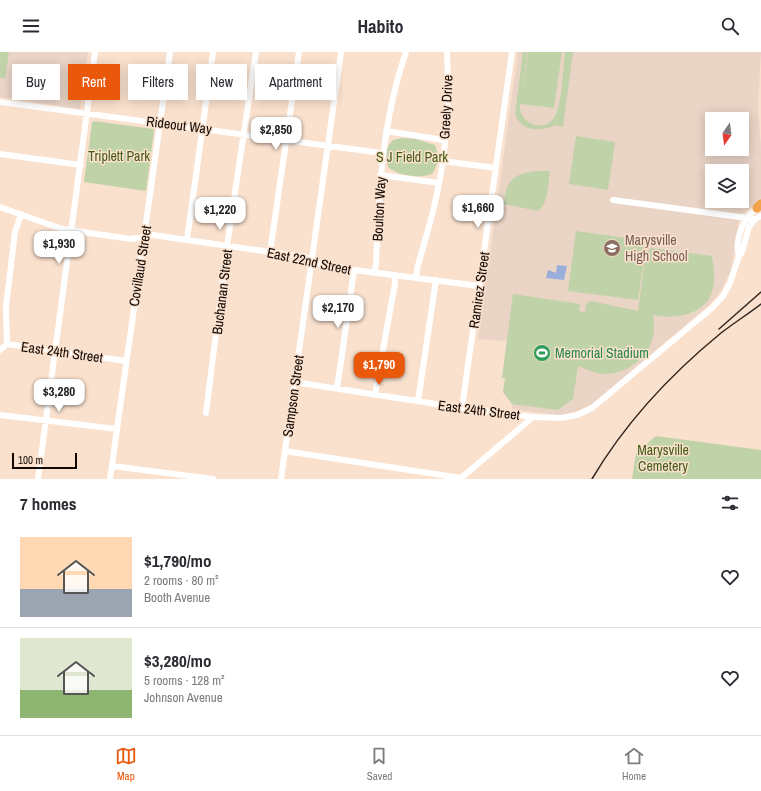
<!DOCTYPE html>
<html lang="en">
<head>
<meta charset="utf-8">
<style>
	:root { --surface:#fff; --page:#f2f2f3; --text:#2b2b33; --muted:#7c7c81; --line:#e1e1e2; --accent:#ea580c }
	body { margin:0; font-family:"Archivo Narrow",sans-serif; background:var(--page); color:var(--text); height:100vh; display:flex; flex-direction:column; font-size:15px; white-space:nowrap }
	* { box-sizing:border-box; margin:0 }
	p { font-size:13px; color:var(--muted) }
	.icon { flex:none; width:22px; height:22px; fill:none; stroke:currentColor; stroke-width:2; stroke-linecap:round; stroke-linejoin:round }
	.map { position:relative; height:427px; overflow:hidden }
	.side { display:flex; flex-direction:column; background:var(--surface); flex:1 }
	.side>* { flex:none }
	.banner { position:absolute; left:12px; top:12px; width:400px; height:36px; display:flex; gap:8px }
	.needle { width:26px; rotate:194deg }
	.controls { position:absolute; left:705px; top:60px; display:grid; gap:8px }
	.controls a { display:grid; place-items:center; width:44px; height:44px; border-radius:0px; background:var(--surface); box-shadow:0 2px 10px #0003; font-size:20px }
	.scale { position:absolute; left:12px; bottom:10px; width:65px; box-sizing:border-box; padding-left:4px; border:2px solid #130903; border-top:0; font-size:11px; line-height:14px; white-space:nowrap; color:#130903; -webkit-text-stroke:3px #fae1ce; paint-order:stroke }
	.price { position:absolute; translate:-50% -34px; padding:0 9px; border-radius:8px; background:#fff; color:#222; font-size:13px; line-height:26px; filter:drop-shadow(0 1px 2px #0008) }
	.price::after { content:''; position:absolute; left:50%; top:24px; width:12px; height:9px; margin-left:-6px; background:inherit; clip-path:polygon(0 0,100% 0,50% 100%) }
	.price.active { background:var(--accent); color:#fff }
	ul { padding:0; list-style:none }
	li { display:flex; align-items:center; gap:12px; height:100px; padding:0 20px }
	li+li { border-top:1px solid var(--line) }
	li span { display:grid; place-items:center; flex:none; width:112px; height:80px; border-radius:0px; color:#555 }
	li>.icon { margin-inline-start:auto }
	span .icon { width:48px; height:48px; fill:#fffc; stroke-width:1 }
	li b { font-size:17px }
	h2 { display:flex; justify-content:space-between; align-items:center; height:48px; padding:0 20px; font-size:17px }
	.chip { padding:0 14px; border-radius:0px; background:var(--surface); box-shadow:0 2px 10px #0003; font-size:14px; line-height:36px }
	.chip.active { background:var(--accent); color:#fff }
	header { display:flex; justify-content:space-between; align-items:center; height:52px; padding:0 20px; background:var(--surface); font-size:18px; font-weight:700 }
	.tab-bar { display:flex; justify-content:space-around; align-items:center; height:56px; border-top:1px solid var(--line); background:var(--surface); font-size:11px; color:var(--muted) }
	.tab-bar a { display:grid; justify-items:center; gap:2px }
	.tab-bar .active { color:var(--accent) }
	.map>svg:first-child { display:block }
	.education { fill:#e9d4c6; fill-rule:evenodd }
	.green { fill:#c0d2a7 }
	.water { fill:#99aeda }
	.lines { fill:none; stroke-linecap:round; stroke-linejoin:round }
	.minor { stroke:#fff; stroke-width:6 }
	.highway { stroke:#f3a449; stroke-width:9 }
	.rail { stroke:#33271f; stroke-width:1.5 }
	.labels { text-anchor:middle; dominant-baseline:central; stroke-width:3; stroke-linejoin:round; paint-order:stroke }
	.street-label { font-size:14px; fill:#130903; stroke:#fae1ce }
	.park-label { font-size:14px; fill:#455c17; stroke:#fae1ce }
	.education-label { font-size:14px; fill:#785e54; stroke:#fae1ce; text-anchor:start }
	.leisure-label { font-size:14px; fill:#27864d; stroke:#fae1ce; text-anchor:start }
</style>
</head>
<body>
<header><svg class="icon" aria-label="menu" viewBox="0 0 24 24"><path d="M4 6h16M4 12h16M4 18h16"/></svg>Habito<svg class="icon" aria-label="search" viewBox="0 0 24 24"><circle cx="10" cy="10" r="6"/><path d="M15 15l6 6"/></svg></header>
<div class="map">
<svg width="761" height="427" viewBox="0 0 761 427">
	<rect width="100%" height="100%" fill="#fae1ce"/>
	<!-- education -->
	<path class="education" d="M 0,0 L 88,0 L 80,57 L 0,45 Z
		M 518,0 L 761,0 L 758,54 L 761,95 L 761,149 L 740,163 L 731,218 L 721,239 L 709,253 L 592,352 L 570,362 L 558,363 L 512,357 L 512,352 L 503,340 L 505,326 L 502,326 L 507,289 L 478,287 ZM 712,67 L 742,67 L 742,97 L 712,97 ZM 712,119 L 742,119 L 742,149 L 712,149 Z"/>
	<!-- green -->
	<path class="green" d="M 0,0 L 9,0 L 5,26 L 0,26 Z
		M 523,0 L 527,0 L 522,44 L 528,0 L 562,0 L 554,56 L 520,52 C 518,71 545,83 555,64 C 562,52 563,16 565,0 L 573,0 L 563,75 L 556,73 C 541,79 522,81 515,62 Z
		M 94,69 L 153,77 L 154,79 L 146,139 L 84,130 L 92,71 Z
		M 576,84 L 615,90 L 608,138 L 569,132 Z
		M 403,86 L 416,87 L 435,93 L 439,107 L 433,121 C 422,128 399,123 389,116 C 384,107 385,95 393,88 Z
		M 537,119 L 550,119 C 548,131 549,151 538,159 L 504,152 C 506,128 513,122 537,119 Z
		M 576,179 L 647,189 L 638,248 L 568,239 Z
		M 652,196 L 712,204 C 713,212 715,221 714,229 C 712,262 679,268 653,263 C 654,271 655,280 652,288 C 647,307 624,323 604,322 C 595,322 587,317 578,314 L 573,347 L 558,358 L 512,352 L 503,340 L 505,326 L 502,326 L 513,242 L 580,252 L 579,259 L 585,260 L 586,252 L 591,249 L 638,259 L 646,200 Z
		M 656,384 L 761,398 L 761,427 L 632,427 L 636,401 Z"/>
	<!-- water -->
	<path class="water" d="M 557,213 L 567,214 L 564,228 L 546,226 L 548,218 L 556,221 Z"/>
	<g class="lines">
		<!-- minor -->
		<path class="minor" d="M 0,50 L 382,101
			M 386,79 L 444,88
			M 0,102 L 81,113
			M 442,109 L 496,116
			M 380,123 L 439,131
			M 613,148 L 755,167
			M 0,155 L 62,177 L 131,187 L 153,183 L 305,205 L 320,212 L 354,218 L 479,234
			M 187,188 L 213,0
			M 270,200 L 299,0
			M 739,204 C 734,188 744,162 760,155
			M 374,221 L 376,212 C 379,139 382,69 406,0
			M 416,226 L 417,217 C 423,194 431,170 436,146 C 447,99 449,48 447,0
			M 7,292 L 6,254 L 15,180 L 21,162
			M 0,298 L 7,292 L 126,309
			M 294,330 L 462,356 L 533,365 L 561,366 L 577,363 L 592,356 L 712,256 L 723,244 L 730,231 L 739,204 L 742,200 L 749,175 L 755,167 L 761,164
			M 337,337 L 354,218
			M 375,343 L 395,231 L 394,223
			M 418,349 L 436,228
			M 462,356 L 512,0
			M 206,361 L 227,194 L 256,0
			M 0,363 L 117,377
			M 285,399 L 461,426
			M 112,414 L 213,427
			M 38,427 L 95,0
			M 110,427 L 170,0
			M 281,427 L 341,0
			M 460,427 L 533,365"/>
		<!-- highway -->
		<path class="highway" d="M 757,156 L 761,152"/>
		<!-- rail -->
		<path class="rail" d="M 719,277 L 761,240
			M 592,427 C 625,371 671,322 721,281 C 734,271 748,262 761,252"/>
	</g>
	<!-- icons -->
	<defs>
		<g id="school-disc" transform="scale(0.9)"><circle r="9.5" fill="#8d6e63" stroke="#fae1ce"/><path d="M0-5L7-2L0 1L-7-2ZM-4 1L0 2.5L4 1V4Q0 6-4 4Z" fill="#fff"/></g>
		<g id="stadium-disc" transform="scale(0.9)"><circle r="9.5" fill="#2e9e5b" stroke="#fae1ce"/><path d="M0-5a6.5 5 0 1 0 0 10a6.5 5 0 1 0 0-10ZM-3.5-1.8h7v3.6h-7Z" fill="#fff"/></g>
	</defs>
	<g fill-rule="evenodd">
		<use href="#school-disc" x="612" y="196"/>
		<use href="#stadium-disc" x="542" y="301"/>
	</g>
	<g class="labels">
		<!-- street labels -->
		<g class="street-label">
			<text transform="translate(446 55) rotate(-87)">Greely Drive</text>
			<text transform="translate(179 73) rotate(7)">Rideout Way</text>
			<text transform="translate(379 157) rotate(-87)">Boulton Way</text>
			<text transform="translate(309 209) rotate(12)">East 22nd Street</text>
			<text transform="translate(140 214) rotate(-81)">Covillaud Street</text>
			<text transform="translate(479 238) rotate(-82)">Ramirez Street</text>
			<text transform="translate(222 240) rotate(-83)">Buchanan Street</text>
			<text transform="translate(62 300) rotate(8)">East 24th Street</text>
			<text transform="translate(293 344) rotate(-82)">Sampson Street</text>
			<text transform="translate(479 358) rotate(7)">East 24th Street</text>
		</g>
		<!-- park labels -->
		<g class="park-label">
			<text x="119" y="104">Triplett Park</text>
			<text x="412" y="105">S J Field Park</text>
			<text x="663" y="398">Marysville<tspan x="663" dy="16">Cemetery</tspan></text>
		</g>
		<!-- education labels -->
		<g class="education-label">
			<text x="625" y="188">Marysville<tspan x="625" dy="16">High School</tspan></text>
		</g>
		<!-- leisure labels -->
		<g class="leisure-label">
			<text x="555" y="301">Memorial Stadium</text>
		</g>
	</g>
</svg>
<div class="controls">
<a><svg class="needle" viewBox="-14 -14 28 28"><path d="M0-13l5 13h-10z" fill="#e53935"/><path d="M0 13l5-13h-10z" fill="#7c7c81"/></svg></a>
<a><svg class="icon" aria-label="layers" viewBox="0 0 24 24"><path d="M12 4l9 5-9 5-9-5zM3 14l9 5 9-5"/></svg></a>
</div>
<div class="scale">100 m</div>
<b class="price" style="left:276px;top:99px">$2,850</b>
<b class="price" style="left:478px;top:177px">$1,660</b>
<b class="price" style="left:220px;top:179px">$1,220</b>
<b class="price" style="left:59px;top:213px">$1,930</b>
<b class="price" style="left:338px;top:277px">$2,170</b>
<b class="price active" style="left:379px;top:334px">$1,790</b>
<b class="price" style="left:59px;top:361px">$3,280</b>
<div class="banner">
<a class="chip">Buy</a>
<a class="chip active">Rent</a>
<a class="chip">Filters</a>
<a class="chip">New</a>
<a class="chip">Apartment</a>
</div>
</div>
<section class="side">
<h2>7 homes<svg class="icon" aria-label="filters" viewBox="0 0 24 24"><path d="M4 7h16M4 17h16"/><circle cx="9" cy="7" r="2"/><circle cx="15" cy="17" r="2"/></svg></h2>
<ul>
<li><span style="background:linear-gradient(#ffd9b3 65%,#9aa5b1 0)"><svg class="icon" aria-label="home" viewBox="0 0 24 24"><path d="M3 11l9-7 9 7M6 9v11h12V9"/></svg></span><div><b>$1,790/mo</b><p>2 rooms · 80 m²</p><p>Booth Avenue</p></div><svg class="icon" aria-label="heart" viewBox="0 0 24 24"><path d="M12 20l-8-8c-3-5 5-10 8-4 3-6 11-1 8 4z"/></svg></li>
<li><span style="background:linear-gradient(#dfe7d0 65%,#8fb573 0)"><svg class="icon" aria-label="home" viewBox="0 0 24 24"><path d="M3 11l9-7 9 7M6 9v11h12V9"/></svg></span><div><b>$3,280/mo</b><p>5 rooms · 128 m²</p><p>Johnson Avenue</p></div><svg class="icon" aria-label="heart" viewBox="0 0 24 24"><path d="M12 20l-8-8c-3-5 5-10 8-4 3-6 11-1 8 4z"/></svg></li>
</ul>
</section>
<nav class="tab-bar">
<a class="active"><svg class="icon" aria-label="map" viewBox="0 0 24 24"><path d="M3 6l6-2 6 2 6-2v14l-6 2-6-2-6 2zM9 4v14M15 6v14"/></svg>Map</a>
<a><svg class="icon" aria-label="saved" viewBox="0 0 24 24"><path d="M7 4h10v16l-5-4-5 4z"/></svg>Saved</a>
<a><svg class="icon" aria-label="home" viewBox="0 0 24 24"><path d="M3 11l9-7 9 7M6 9v11h12V9"/></svg>Home</a>
</nav>
</body>
</html>
